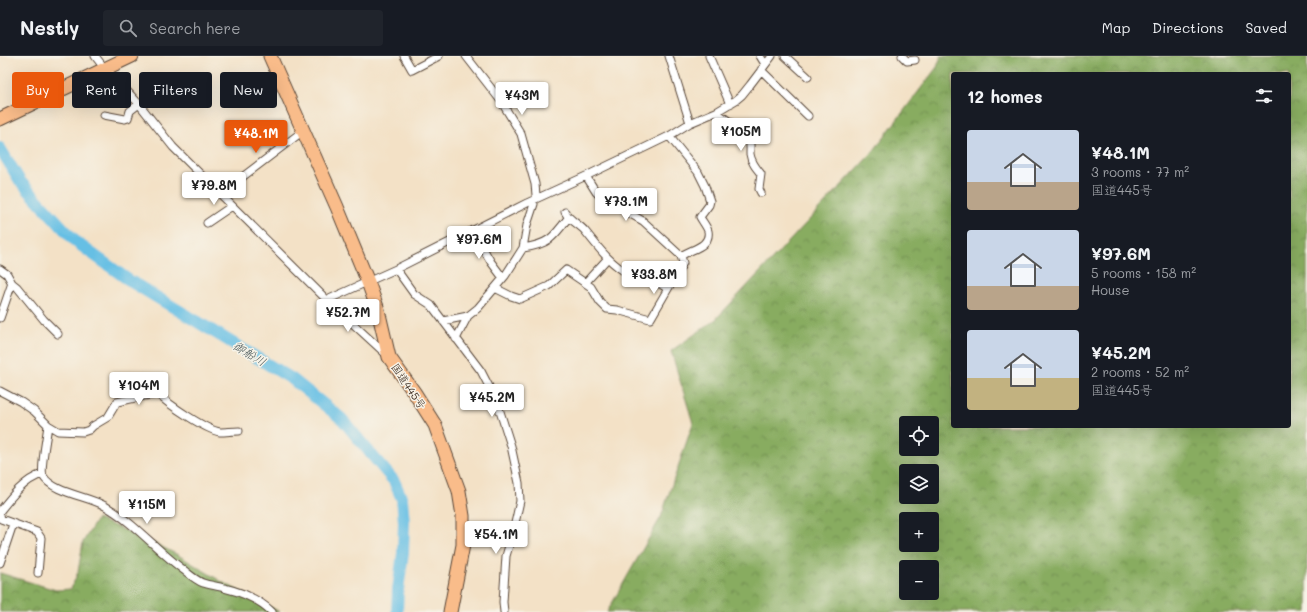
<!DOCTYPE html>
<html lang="en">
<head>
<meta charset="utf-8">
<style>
	:root { --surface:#171b24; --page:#20242c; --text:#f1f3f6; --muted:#9ea1a6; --line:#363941; --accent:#ea580c }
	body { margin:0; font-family:Mali,"Klee One",sans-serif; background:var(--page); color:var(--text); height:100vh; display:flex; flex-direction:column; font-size:15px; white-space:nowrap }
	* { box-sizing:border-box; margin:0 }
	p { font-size:13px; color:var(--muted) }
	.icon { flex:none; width:22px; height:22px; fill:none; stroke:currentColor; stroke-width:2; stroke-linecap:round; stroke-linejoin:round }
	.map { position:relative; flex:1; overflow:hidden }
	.sheet { position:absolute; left:951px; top:16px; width:340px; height:356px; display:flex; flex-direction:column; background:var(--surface); border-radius:4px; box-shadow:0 4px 16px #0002 }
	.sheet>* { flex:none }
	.banner { position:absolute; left:12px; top:16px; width:380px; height:36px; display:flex; gap:8px }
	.buttons { position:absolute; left:899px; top:360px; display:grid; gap:8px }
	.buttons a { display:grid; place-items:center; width:40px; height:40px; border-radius:4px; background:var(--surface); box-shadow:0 4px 16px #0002; font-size:20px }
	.price { position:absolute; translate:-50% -34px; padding:0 9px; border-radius:4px; background:#fff; color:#222; font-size:13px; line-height:26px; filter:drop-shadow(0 1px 2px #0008) }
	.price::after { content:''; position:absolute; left:50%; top:24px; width:12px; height:9px; margin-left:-6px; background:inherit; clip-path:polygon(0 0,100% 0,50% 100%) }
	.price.on { background:var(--accent); color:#fff }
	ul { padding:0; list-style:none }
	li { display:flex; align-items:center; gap:12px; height:100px; padding:0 16px }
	li span { display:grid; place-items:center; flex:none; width:112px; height:80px; border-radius:4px; color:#555 }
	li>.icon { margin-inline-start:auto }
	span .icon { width:48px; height:48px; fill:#fffc; stroke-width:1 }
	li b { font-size:17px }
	h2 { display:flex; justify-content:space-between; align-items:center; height:48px; padding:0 16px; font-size:17px }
	.chip { padding:0 14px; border-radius:4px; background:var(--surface); box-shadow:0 4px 16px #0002; font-size:14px; line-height:36px }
	.chip.on { background:var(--accent); color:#fff }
	header { display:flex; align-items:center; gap:24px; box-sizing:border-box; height:56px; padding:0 20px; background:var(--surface); border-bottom:1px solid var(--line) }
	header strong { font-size:19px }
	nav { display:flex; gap:22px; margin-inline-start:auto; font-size:14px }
	.search { width:280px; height:36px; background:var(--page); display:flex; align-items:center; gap:10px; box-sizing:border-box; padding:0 14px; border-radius:4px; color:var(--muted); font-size:15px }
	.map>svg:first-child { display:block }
	.forest { fill:url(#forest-crowns); stroke:#626b3f; fill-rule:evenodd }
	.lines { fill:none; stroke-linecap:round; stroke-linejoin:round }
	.river { stroke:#66bfe4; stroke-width:12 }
	.street-casing { stroke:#574537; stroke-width:9 }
	.highway-casing { stroke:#574537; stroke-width:15 }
	.street { stroke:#fff; stroke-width:7 }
	.highway { stroke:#f9bc8a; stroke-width:13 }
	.labels { text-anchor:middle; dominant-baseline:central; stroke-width:3; stroke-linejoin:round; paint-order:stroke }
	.street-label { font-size:11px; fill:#3b2a1e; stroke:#f7f3e8 }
	.water-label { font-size:12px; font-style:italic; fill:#485759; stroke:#f7f3e8 }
</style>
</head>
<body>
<header>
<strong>Nestly</strong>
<div class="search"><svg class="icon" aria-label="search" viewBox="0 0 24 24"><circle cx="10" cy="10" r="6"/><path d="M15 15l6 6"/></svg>Search here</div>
<nav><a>Map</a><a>Directions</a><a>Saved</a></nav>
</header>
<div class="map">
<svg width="1307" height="556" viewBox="0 0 1307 556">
	<defs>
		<pattern id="forest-crowns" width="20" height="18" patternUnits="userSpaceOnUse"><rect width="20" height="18" fill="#88ac60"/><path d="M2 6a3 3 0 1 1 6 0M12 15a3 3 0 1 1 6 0" fill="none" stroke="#708c4f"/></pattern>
	</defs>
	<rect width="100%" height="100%" fill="#f7f3e8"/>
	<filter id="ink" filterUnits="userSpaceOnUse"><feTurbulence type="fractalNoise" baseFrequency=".025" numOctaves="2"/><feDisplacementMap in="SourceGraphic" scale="8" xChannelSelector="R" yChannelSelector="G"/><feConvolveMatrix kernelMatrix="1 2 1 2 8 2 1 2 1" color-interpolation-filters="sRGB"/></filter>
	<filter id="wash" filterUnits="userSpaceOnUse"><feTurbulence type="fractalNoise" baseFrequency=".012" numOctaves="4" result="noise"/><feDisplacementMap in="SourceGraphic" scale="16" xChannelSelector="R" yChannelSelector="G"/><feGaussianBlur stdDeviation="0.9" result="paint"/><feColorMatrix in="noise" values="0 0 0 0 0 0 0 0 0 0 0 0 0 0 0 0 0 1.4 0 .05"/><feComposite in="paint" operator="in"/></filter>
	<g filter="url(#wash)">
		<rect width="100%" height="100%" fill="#f3e1c6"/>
		<!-- forest -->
		<path class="forest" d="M 941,0 L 1307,0 L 1307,556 L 607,556 L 661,461 L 693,367 L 671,295 L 715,264 L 871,98 L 937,11 ZM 953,18 L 1289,18 L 1289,370 L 953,370 ZM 906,367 L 932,367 L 932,393 L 906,393 ZM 906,415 L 932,415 L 932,441 L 906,441 ZM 906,463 L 932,463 L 932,489 L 906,489 ZM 906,511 L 932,511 L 932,537 L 906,537 Z
			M 97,463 L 142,481 L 178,499 L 224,527 L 280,556 L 0,556 L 0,517 L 56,534 L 71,533 L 78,516 L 83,486 Z"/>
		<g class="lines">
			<!-- river -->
			<path class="river" d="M 0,92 L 20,125 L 76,186 L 130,225 L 292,323 L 342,363 L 376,404 L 394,425 L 402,443 L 404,466 L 403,497 L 398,534 L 397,556"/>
		</g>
	</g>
	<g filter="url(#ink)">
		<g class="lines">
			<!-- street casing -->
			<g class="street-casing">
				<path id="street" d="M 95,0 L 105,13 L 117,24 L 139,48 L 173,91 L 327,244 L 388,300
					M 404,0 L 412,14 L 439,0
					M 466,0 L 501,45 L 521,78 L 535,128 L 536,139 L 538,142
					M 669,0 L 690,67
					M 709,0 L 730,48
					M 760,0 L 765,8
					M 785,0 L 808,21
					M 902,0 L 907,5 L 915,4
					M 761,14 L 808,60
					M 716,56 L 747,78 C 751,85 750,90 750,98 C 751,106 756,112 761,118 L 759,133 L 761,137
					M 104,59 L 125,63 L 128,62 L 130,55 L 139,48
					M 586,120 L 596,136 L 602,142 L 643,165 L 681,200
					M 220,138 L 303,75
					M 565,156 C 570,165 579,168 585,175 C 598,191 610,208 629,218 C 633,220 639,219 644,221 C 653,223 661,228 668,233
					M 207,167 L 232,150
					M 472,174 L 491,206 L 503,222
					M 523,192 C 549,188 553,182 568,162
					M 0,213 L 7,218 L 12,227 L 0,262
					M 396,213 L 414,238 L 431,249 L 481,315 L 497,346 L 511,390 L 519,427 L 520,445 L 513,476 L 506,500 L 503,546 L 504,556
					M 12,227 L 17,231 L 44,264 L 58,278
					M 585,227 L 608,202
					M 495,232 L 511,240 L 520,243 L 549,230 L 566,214 L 591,231 L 600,246 L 607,253 L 617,254 L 650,263 L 651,262 L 683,207 L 681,200 C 690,193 711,191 708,175 C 707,171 702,165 700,161 L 709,149 L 710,145 L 705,130 L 698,116 L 669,80
					M 327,244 L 396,213 L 527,147 L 586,120 L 669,80 L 690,67 L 716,56 L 736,44 L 742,39 L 750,29 L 772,0
					M 443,265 L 468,260
					M 456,283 L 468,260 L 478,252 L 505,220 L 523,192 L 527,169 L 534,148 L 533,145
					M 0,335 L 21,346 L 34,355 L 48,369 L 58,375 L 83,376 L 89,374 L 93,370 L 108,361 L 117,346 L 144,340 L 158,338 C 168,348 206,374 220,376 C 226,376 233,375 239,375
					M 48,369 C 47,379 40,413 43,420 C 53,437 88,440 105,450 C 135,467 157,495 185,515 C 190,519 197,525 203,527 C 209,529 217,530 224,532 C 241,536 259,543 272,556
					M 0,455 C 11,441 24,424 42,418
					M 0,459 L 1,463 L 37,476 L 41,482 L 38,517
					M 0,507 L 13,468"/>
			</g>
			<!-- highway casing -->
			<g class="highway-casing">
				<path id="highway" d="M 270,0 L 337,151 L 368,226 L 378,254 L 389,301 L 414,336 L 435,369 L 459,435 L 463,460 L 463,489 L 450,556
					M 0,63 L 132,0"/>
			</g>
			<!-- street -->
			<use href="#street" class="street"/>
			<!-- highway -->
			<use href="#highway" class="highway"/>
		</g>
	</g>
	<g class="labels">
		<!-- street labels -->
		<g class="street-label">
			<text transform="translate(409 330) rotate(56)">国道445号</text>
		</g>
		<!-- water labels -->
		<g class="water-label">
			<text transform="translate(250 297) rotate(31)">御船川</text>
		</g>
	</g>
</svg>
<div class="buttons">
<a><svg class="icon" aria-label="locate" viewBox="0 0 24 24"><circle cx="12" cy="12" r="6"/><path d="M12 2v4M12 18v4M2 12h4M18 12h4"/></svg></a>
<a><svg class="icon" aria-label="layers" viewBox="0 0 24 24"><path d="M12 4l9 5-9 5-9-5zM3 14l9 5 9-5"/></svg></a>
<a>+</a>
<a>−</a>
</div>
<b class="price" style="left:522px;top:60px">¥43M</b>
<b class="price" style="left:741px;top:96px">¥105M</b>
<b class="price on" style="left:256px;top:98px">¥48.1M</b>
<b class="price" style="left:214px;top:150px">¥79.8M</b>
<b class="price" style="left:626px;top:166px">¥73.1M</b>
<b class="price" style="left:479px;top:204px">¥97.6M</b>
<b class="price" style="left:654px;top:239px">¥33.8M</b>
<b class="price" style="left:348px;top:277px">¥52.7M</b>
<b class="price" style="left:139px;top:350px">¥104M</b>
<b class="price" style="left:492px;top:362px">¥45.2M</b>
<b class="price" style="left:147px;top:469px">¥115M</b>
<b class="price" style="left:496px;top:499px">¥54.1M</b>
<div class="banner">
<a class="chip on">Buy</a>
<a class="chip">Rent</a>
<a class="chip">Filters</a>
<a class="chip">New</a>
</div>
<section class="sheet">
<h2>12 homes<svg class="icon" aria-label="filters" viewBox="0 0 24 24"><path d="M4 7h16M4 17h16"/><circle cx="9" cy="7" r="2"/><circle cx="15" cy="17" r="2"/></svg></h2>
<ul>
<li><span style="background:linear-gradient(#c9d6e8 65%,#b9a48a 0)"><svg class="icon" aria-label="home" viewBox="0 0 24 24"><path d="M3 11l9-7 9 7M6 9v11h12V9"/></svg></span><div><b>¥48.1M</b><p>3 rooms · 77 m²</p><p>国道445号</p></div></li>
<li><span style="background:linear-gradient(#c9d6e8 70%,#b9a48a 0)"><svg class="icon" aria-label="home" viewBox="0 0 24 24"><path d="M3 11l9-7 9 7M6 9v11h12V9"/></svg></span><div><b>¥97.6M</b><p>5 rooms · 158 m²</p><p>House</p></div></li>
<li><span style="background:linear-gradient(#c9d6e8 60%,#c2b280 0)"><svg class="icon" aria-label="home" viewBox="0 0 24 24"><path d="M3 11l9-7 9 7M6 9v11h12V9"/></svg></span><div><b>¥45.2M</b><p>2 rooms · 52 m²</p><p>国道445号</p></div></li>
</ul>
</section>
</div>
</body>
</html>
